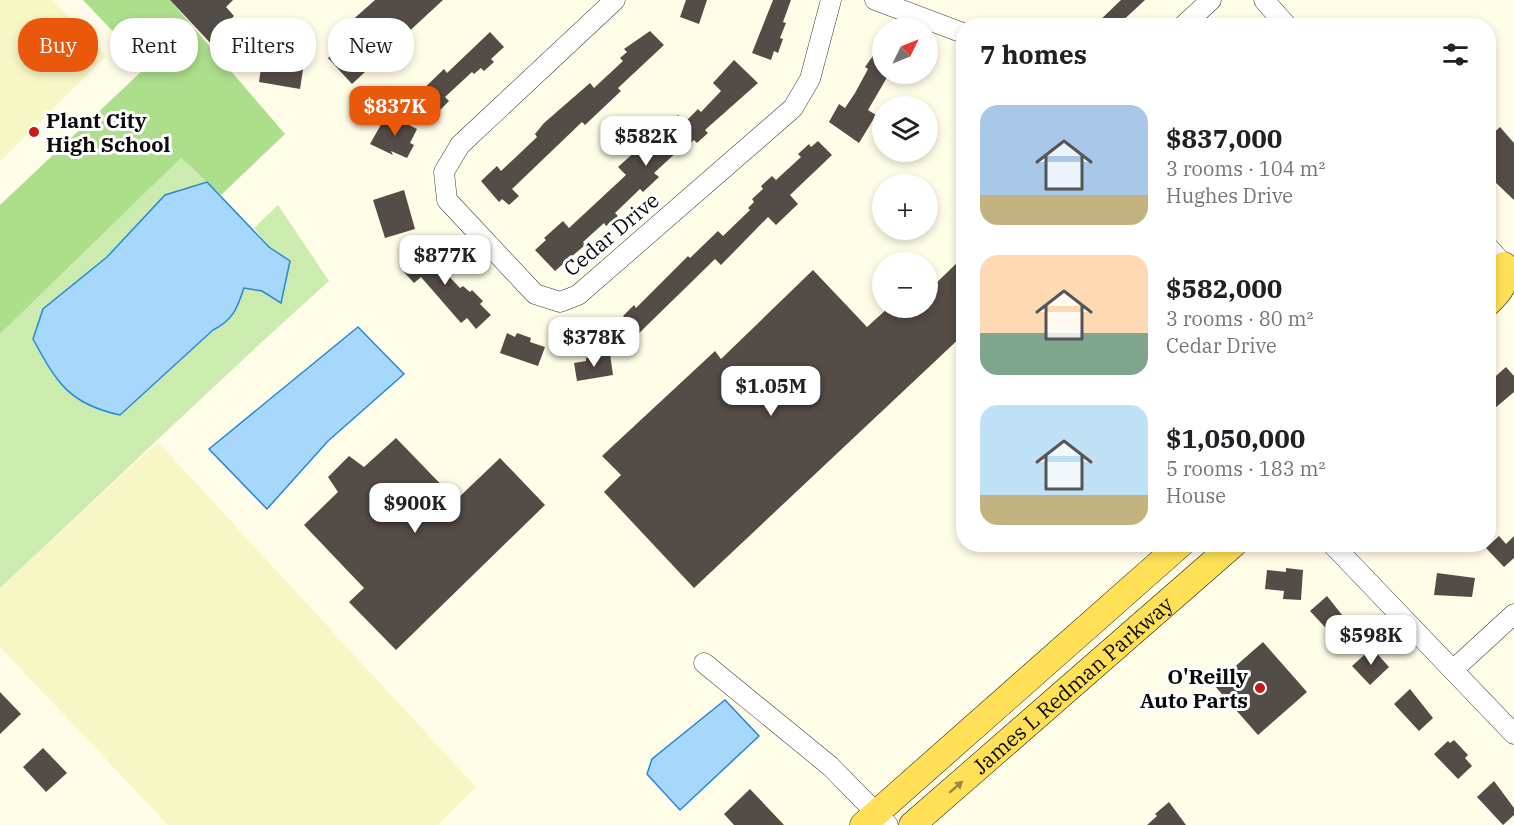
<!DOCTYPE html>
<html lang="en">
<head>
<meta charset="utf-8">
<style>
	:root { --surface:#fff; --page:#f6f6f6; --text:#202124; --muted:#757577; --accent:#ea580c }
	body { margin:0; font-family:"IBM Plex Serif",serif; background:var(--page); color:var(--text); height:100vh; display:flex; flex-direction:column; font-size:22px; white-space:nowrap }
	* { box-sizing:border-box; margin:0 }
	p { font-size:20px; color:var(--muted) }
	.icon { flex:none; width:33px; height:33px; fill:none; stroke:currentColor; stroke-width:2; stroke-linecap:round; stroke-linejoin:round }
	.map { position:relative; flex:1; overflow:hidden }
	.side { position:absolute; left:956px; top:18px; width:540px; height:534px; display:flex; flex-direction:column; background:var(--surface); border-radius:24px; box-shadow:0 3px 9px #0003 }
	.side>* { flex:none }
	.hud { position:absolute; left:18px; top:18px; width:570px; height:54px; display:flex; gap:12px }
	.needle { width:39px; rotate:47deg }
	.buttons { position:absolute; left:872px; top:18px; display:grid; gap:12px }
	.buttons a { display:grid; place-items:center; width:66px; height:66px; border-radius:50%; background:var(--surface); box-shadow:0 3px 9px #0003; font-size:30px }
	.price { position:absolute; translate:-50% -51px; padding:0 14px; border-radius:12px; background:#fff; color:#222; font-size:20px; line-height:39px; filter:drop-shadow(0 2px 3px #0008) }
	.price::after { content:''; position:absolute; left:50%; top:36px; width:18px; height:14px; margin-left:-9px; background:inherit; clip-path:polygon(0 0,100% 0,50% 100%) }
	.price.current { background:var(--accent); color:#fff }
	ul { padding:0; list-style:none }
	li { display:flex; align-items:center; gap:18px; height:150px; padding:0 24px }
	li span { display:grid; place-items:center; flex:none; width:168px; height:120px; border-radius:18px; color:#555 }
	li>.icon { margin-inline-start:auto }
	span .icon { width:72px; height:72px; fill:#fffc; stroke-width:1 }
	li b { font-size:26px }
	h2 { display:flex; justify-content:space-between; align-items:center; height:72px; padding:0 24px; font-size:26px }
	.tag { padding:0 21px; border-radius:24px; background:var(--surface); box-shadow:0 3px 9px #0003; font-size:21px; line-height:54px }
	.tag.current { background:var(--accent); color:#fff }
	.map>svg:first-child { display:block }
	.farmland { fill:#f7f6c5 }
	.green { fill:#cbecae }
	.forest { fill:#acde8c }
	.water { fill:#a7d7fb; stroke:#2887d8; stroke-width:1.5 }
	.building { fill:#544c46 }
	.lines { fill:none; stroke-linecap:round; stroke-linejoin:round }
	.minor-casing { stroke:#3d3d3d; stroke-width:21 }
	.major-casing { stroke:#1b1b1b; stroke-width:27 }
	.minor { stroke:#fff; stroke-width:20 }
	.major { stroke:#ffe057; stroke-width:26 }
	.oneway { fill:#9d8a38 }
	.poi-dot { fill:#c41a18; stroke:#fff; stroke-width:2 }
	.labels { text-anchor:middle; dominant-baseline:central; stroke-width:6; stroke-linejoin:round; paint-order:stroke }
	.poi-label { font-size:21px; font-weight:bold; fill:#0a0a0a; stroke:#fff; text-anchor:start }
	.street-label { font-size:21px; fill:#0a0a0a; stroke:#fff }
</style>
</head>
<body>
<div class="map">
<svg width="1514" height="825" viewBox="0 0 1514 825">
	<rect width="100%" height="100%" fill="#fffce7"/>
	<!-- farmland -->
	<path class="farmland" d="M 0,0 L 53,0 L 106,56 L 0,162 Z
		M 158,442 L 476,787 L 438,825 L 168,825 L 0,647 L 0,588 Z"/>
	<!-- green -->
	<path class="green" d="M 181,158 L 207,182 L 165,195 L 107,257 L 43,309 L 121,415 L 213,330 C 233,320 238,309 243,288 L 262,291 L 281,302 L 290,261 L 269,247 L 254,228 L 278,205 L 329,281 C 217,381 110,486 0,588 L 0,334 Z"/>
	<!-- forest -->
	<path class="forest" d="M 83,0 L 170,0 L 285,134 L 221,195 L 181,158 L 0,334 L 0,205 L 144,69 L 142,62 Z"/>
	<!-- water -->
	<path class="water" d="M 207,182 L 269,247 L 290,261 L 281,303 L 262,291 L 244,288 C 237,309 233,320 213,330 L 120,415 C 69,404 57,383 33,339 L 43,309 L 107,257 L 165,195 Z
		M 358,327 L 404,374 L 328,441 L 267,509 L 209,449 Z
		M 725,700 L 759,736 L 680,810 L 647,774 L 652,759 Z"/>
	<!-- building -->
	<path class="building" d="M 170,0 L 233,0 L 226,7 L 234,16 L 231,19 L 238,27 L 215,48 Z
		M 375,0 L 443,0 L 352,84 L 328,58 L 348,39 L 340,31 Z
		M 686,0 L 707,0 L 699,24 L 680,17 Z
		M 773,0 L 791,0 L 783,22 L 786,23 L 780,38 L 783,39 L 778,53 L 774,51 L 771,60 L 752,53 Z
		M 1121,0 L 1145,0 L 1117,26 L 1094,26 Z
		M 650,31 L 664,45 L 618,88 L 621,91 L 585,125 L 582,122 L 512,189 L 519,196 L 509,205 L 502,199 L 499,202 L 481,181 L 497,166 L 501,171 L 537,137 L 535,134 L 544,123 L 590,83 L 594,88 L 623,61 L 620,58 L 627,52 L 624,49 Z
		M 490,32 L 504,47 L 491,59 L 494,62 L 484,71 L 481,68 L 474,74 L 472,72 L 445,97 L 449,101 L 434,116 L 415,97 L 444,69 L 447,73 Z
		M 291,41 L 307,44 L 300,89 L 259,82 L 264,46 L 289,50 Z
		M 882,43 L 882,74 L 889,74 L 868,110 L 876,115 L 859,143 L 829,122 L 839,104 L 845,108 L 855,93 L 868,69 L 865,67 Z
		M 734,60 L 758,83 L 705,130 L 708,133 L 697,143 L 694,140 L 682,151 L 680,149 L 654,173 L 659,177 L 643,192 L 640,189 L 615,213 L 618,216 L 606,226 L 604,223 L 583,242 L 585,245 L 555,271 L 535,250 L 546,240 L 544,238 L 563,221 L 569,228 L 626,175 L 618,167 L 648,140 L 650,142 L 678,115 L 685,122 L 698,109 L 701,112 L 721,91 L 713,83 Z
		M 387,114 L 417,129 L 410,143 L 414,145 L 407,158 L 391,151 L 393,155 L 370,144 Z
		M 1500,127 L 1514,143 L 1514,200 L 1494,181 L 1488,171 L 1488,138 Z
		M 818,141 L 832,155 L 790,195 L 798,204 L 776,225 L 768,217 L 721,265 L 715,259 L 632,340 L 618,325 L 625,318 L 623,316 L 634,305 L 636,308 L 688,256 L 690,258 L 718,231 L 723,236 L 750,210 L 748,208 L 754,202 L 752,199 L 763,189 L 761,186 L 772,176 L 776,180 L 801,157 L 798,154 L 809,144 L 811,147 Z
		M 404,190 L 415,229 L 385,238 L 373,200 Z
		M 419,242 L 423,252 L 429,246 L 444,261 L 439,266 L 460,288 L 463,286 L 470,292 L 472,290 L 483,301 L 480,304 L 491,315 L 476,329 L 467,318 L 461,323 L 421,277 L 414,283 L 404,272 L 411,266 L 404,256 Z
		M 963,257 L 963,335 L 694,588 L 604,492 L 621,475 L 602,456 L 715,351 L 721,359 L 813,270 L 867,327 L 888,308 L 927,308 L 927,292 Z
		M 507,333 L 515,337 L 517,333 L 531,338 L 530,342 L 545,347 L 538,366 L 500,353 Z
		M 610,354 L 613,375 L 577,381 L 574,363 L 586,361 L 586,358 Z
		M 1506,367 L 1514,376 L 1514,392 L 1488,414 L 1488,383 Z
		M 396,438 L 456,500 L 500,458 L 545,505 L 396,650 L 349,602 L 364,588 L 304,525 L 338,492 L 328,477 L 349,456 L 364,467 Z
		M 1499,536 L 1506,544 L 1514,536 L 1514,558 L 1504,567 L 1486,548 Z
		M 1286,568 L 1303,570 L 1301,600 L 1283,599 L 1284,591 L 1265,589 L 1267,570 L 1286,572 Z
		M 1437,573 L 1475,578 L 1472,597 L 1434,595 Z
		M 1327,596 L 1350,625 L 1335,638 L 1310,611 Z
		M 1263,642 L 1307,692 L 1258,735 L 1214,685 Z
		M 1372,648 L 1389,667 L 1370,685 L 1352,666 Z
		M 1410,689 L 1433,718 L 1419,731 L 1394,704 Z
		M 0,692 L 21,714 L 0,734 Z
		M 1454,740 L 1468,755 L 1465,758 L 1472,766 L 1458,779 L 1434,754 L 1448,741 L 1450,743 Z
		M 43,748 L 67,773 L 46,792 L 23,767 Z
		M 1494,781 L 1514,808 L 1514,815 L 1503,825 L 1477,797 Z
		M 750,789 L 784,825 L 734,825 L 724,814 Z
		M 1169,802 L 1186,825 L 1147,825 L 1157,816 L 1155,814 Z"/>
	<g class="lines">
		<!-- minor casing -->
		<g class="minor-casing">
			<path id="minor" d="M 615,0 L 460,145 L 444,172 L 447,200 L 535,294 L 560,302 L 578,295 L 793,108 L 810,79 L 831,0
				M 875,0 L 963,33
				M 1264,0 L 1287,26
				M 1183,26 L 1211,0
				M 1488,247 L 1504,265
				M 1332,544 L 1514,734
				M 704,663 L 830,766 L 888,825
				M 1453,670 L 1514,614"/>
		</g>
		<!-- major casing -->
		<g class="major-casing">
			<g id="major">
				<path d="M 1488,303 C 1501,291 1507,283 1504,265"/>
				<path d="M 863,825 L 1181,544"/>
				<path id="s1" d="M 912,825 L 1234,544"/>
			</g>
		</g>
		<!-- minor -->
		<use href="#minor" class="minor"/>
		<!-- major -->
		<use href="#major" class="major"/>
	</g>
	<!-- one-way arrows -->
	<defs><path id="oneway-solid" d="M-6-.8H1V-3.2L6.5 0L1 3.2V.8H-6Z" transform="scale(1.5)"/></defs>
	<use class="oneway" href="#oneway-solid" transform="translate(956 787) rotate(-41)"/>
	<!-- markers -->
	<g class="poi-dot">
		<circle cx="34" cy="132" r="6"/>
		<circle cx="1260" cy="688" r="6"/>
	</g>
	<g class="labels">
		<!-- poi labels -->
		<g class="poi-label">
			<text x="46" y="120">Plant City<tspan x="46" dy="24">High School</tspan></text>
			<text x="1248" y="676" text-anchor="end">O'Reilly<tspan x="1248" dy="24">Auto Parts</tspan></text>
		</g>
		<!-- street labels -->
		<g class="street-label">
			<text transform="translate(611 234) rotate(-40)">Cedar Drive</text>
			<text stroke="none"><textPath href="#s1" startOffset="213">James L Redman Parkway</textPath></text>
		</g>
	</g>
</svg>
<div class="buttons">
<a><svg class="needle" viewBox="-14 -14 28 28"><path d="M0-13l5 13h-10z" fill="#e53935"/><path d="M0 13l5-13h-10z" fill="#757577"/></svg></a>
<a><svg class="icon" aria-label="layers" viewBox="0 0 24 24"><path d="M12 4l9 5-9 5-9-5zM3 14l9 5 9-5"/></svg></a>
<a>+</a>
<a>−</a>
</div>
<b class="price current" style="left:395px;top:137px">$837K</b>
<b class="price" style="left:646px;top:167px">$582K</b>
<b class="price" style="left:445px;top:286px">$877K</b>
<b class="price" style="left:594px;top:368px">$378K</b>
<b class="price" style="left:771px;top:417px">$1.05M</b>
<b class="price" style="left:415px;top:534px">$900K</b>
<b class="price" style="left:1371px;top:666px">$598K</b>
<div class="hud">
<a class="tag current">Buy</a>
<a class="tag">Rent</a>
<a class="tag">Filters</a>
<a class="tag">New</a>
</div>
<section class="side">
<h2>7 homes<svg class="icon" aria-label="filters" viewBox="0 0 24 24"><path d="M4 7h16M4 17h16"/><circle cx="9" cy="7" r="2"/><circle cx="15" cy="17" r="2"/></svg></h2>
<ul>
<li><span style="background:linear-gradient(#a9c7e8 75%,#c2b280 0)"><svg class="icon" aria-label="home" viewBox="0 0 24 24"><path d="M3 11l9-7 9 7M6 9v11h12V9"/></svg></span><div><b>$837,000</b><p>3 rooms · 104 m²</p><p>Hughes Drive</p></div></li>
<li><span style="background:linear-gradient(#ffd9b3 65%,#7fa58c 0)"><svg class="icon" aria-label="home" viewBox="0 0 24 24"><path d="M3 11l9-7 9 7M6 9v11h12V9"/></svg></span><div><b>$582,000</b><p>3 rooms · 80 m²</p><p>Cedar Drive</p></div></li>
<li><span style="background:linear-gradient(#bfe0f5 75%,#c2b280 0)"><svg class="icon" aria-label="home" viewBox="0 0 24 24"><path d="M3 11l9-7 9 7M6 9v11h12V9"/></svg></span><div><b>$1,050,000</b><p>5 rooms · 183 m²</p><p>House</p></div></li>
</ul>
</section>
</div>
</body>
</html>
